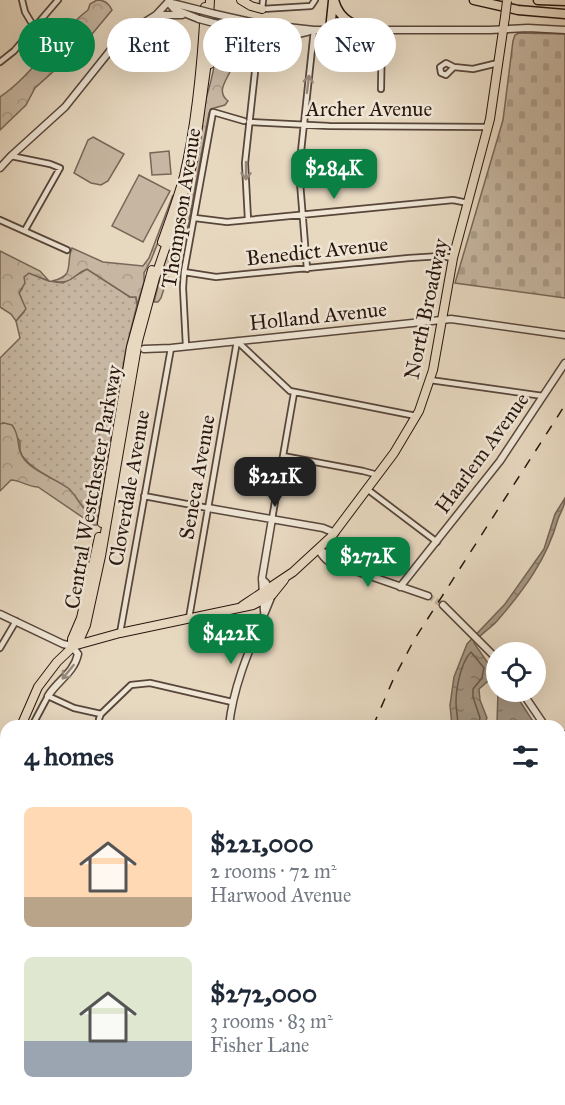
<!DOCTYPE html>
<html lang="en">
<head>
<meta charset="utf-8">
<style>
	:root { --surface:#fff; --page:#f6f6f7; --text:#1f2937; --muted:#747a83; --accent:#0b8043 }
	body { margin:0; font-family:"IM FELL Great Primer",serif; background:var(--page); color:var(--text); height:100vh; display:flex; flex-direction:column; font-size:22px; white-space:nowrap }
	* { box-sizing:border-box; margin:0 }
	p { font-size:20px; color:var(--muted) }
	.icon { flex:none; width:33px; height:33px; fill:none; stroke:currentColor; stroke-width:2; stroke-linecap:round; stroke-linejoin:round }
	.map { position:relative; flex:1; overflow:hidden }
	.drawer { position:absolute; left:0px; top:720px; width:566px; height:386px; display:flex; flex-direction:column; background:var(--surface); border-radius:18px 18px 0 0; box-shadow:0 6px 24px #0002 }
	.drawer>* { flex:none }
	.top-card { position:absolute; left:18px; top:18px; width:530px; height:54px; display:flex; gap:12px }
	.tools { position:absolute; left:486px; top:642px; display:grid; gap:12px }
	.tools a { display:grid; place-items:center; width:60px; height:60px; border-radius:50%; background:var(--surface); box-shadow:0 6px 24px #0002; font-size:30px }
	.price { position:absolute; translate:-50% -51px; padding:0 14px; border-radius:12px; background:var(--accent); color:#fff; font-size:20px; line-height:39px; filter:drop-shadow(0 2px 3px #0008) }
	.price::after { content:''; position:absolute; left:50%; top:36px; width:18px; height:14px; margin-left:-9px; background:inherit; clip-path:polygon(0 0,100% 0,50% 100%) }
	.price.selected { background:#222; color:#fff }
	ul { padding:0; list-style:none }
	li { display:flex; align-items:center; gap:18px; height:150px; padding:0 24px }
	li span { display:grid; place-items:center; flex:none; width:168px; height:120px; border-radius:9px; color:#555 }
	li>.icon { margin-inline-start:auto }
	span .icon { width:72px; height:72px; fill:#fffc; stroke-width:1 }
	li b { font-size:26px }
	h2 { display:flex; justify-content:space-between; align-items:center; height:72px; padding:0 24px; font-size:26px }
	.chip { padding:0 21px; border-radius:27px; background:var(--surface); box-shadow:0 6px 24px #0002; font-size:21px; line-height:54px }
	.chip.selected { background:var(--accent); color:#fff }
	.map>svg:first-child { display:block }
	.grass { fill:url(#grass-dots); stroke:#786658; stroke-width:1.5 }
	.forest { fill:url(#forest-crowns); stroke:#786658; stroke-width:1.5 }
	.cemetery { fill:url(#cemetery-stones); stroke:#786658; stroke-width:1.5 }
	.garden { fill:#c7b7a2; stroke:#786658; stroke-width:1.5 }
	.water { fill:url(#water-ripples); stroke:#746355; stroke-width:1.5 }
	.lines { fill:none; stroke-linecap:round; stroke-linejoin:round }
	.shore { stroke:#68564a; stroke-width:1.5 }
	.stream { stroke:#746355; stroke-width:1.5 }
	.river { stroke:#a69684; stroke-width:8 }
	.tertiary-tunnel { stroke:#c1b19d; stroke-width:6; stroke-dasharray:6 3; stroke-linecap:butt }
	.minor-casing { stroke:#58463b; stroke-width:8 }
	.tertiary-casing { stroke:#58463b; stroke-width:9 }
	.primary-casing { stroke:#29160f; stroke-width:10 }
	.trunk-casing { stroke:#29160f; stroke-width:10 }
	.motorway-casing { stroke:#29160f; stroke-width:11 }
	.minor { stroke:#efe6d6; stroke-width:4.5 }
	.tertiary { stroke:#efe6d6; stroke-width:6 }
	.primary { stroke:#e7d8c0; stroke-width:8 }
	.trunk { stroke:#e7d8c0; stroke-width:8 }
	.motorway { stroke:#e7d8c0; stroke-width:8 }
	.rail { stroke:#29160f; stroke-width:1.5; stroke-dasharray:10 10; stroke-linecap:butt }
	.tertiary-bridge-casing { stroke:#58463b; stroke-width:9; stroke-linecap:butt }
	.primary-bridge-casing { stroke:#29160f; stroke-width:10; stroke-linecap:butt }
	.tertiary-bridge { stroke:#efe6d6; stroke-width:6 }
	.primary-bridge { stroke:#e7d8c0; stroke-width:8 }
	.oneway { stroke:#96887c }
	.labels { text-anchor:middle; dominant-baseline:central; stroke-width:5; stroke-linejoin:round; paint-order:stroke }
	.street-label { font-size:21px; fill:#29160f; stroke:#efe6d6 }
</style>
</head>
<body>
<div class="map">
<svg width="565" height="1105" viewBox="0 0 565 1105">
	<defs>
		<pattern id="grass-dots" width="8" height="8" patternUnits="userSpaceOnUse" patternTransform="scale(1.5)"><rect width="8" height="8" fill="#c7b7a2"/><path d="M2 2h.1M6 6h.1" fill="none" stroke="#ab9d8a" stroke-width="1.8" stroke-linecap="round"/></pattern>
		<pattern id="forest-crowns" width="20" height="18" patternUnits="userSpaceOnUse" patternTransform="scale(1.5)"><rect width="20" height="18" fill="#c7b7a2"/><path d="M2 6a3 3 0 1 1 6 0M12 15a3 3 0 1 1 6 0" fill="none" stroke="#ab9d8a"/></pattern>
		<pattern id="cemetery-stones" width="16" height="16" patternUnits="userSpaceOnUse" patternTransform="scale(1.5)"><rect width="16" height="16" fill="#c7b7a2"/><path d="M2 7V4a2 2 0 0 1 4 0v3zM10 15v-3a2 2 0 0 1 4 0v3z" fill="#ab9d8a"/></pattern>
		<pattern id="water-ripples" width="26" height="14" patternUnits="userSpaceOnUse" patternTransform="scale(1.5)"><rect width="26" height="14" fill="#a69684"/><path d="M2 4q2-2 4 0t4 0M15 11q2-2 4 0t4 0" fill="none" stroke="#87796a"/></pattern>
	</defs>
	<rect width="100%" height="100%" fill="#e7d8c0"/>
	<filter id="stains"><feTurbulence type="fractalNoise" baseFrequency=".00333" numOctaves="4"/><feColorMatrix values="0 0 0 0 .2 0 0 0 0 .09 0 0 0 0 .02 0 0 0 .5 -.17"/></filter>
	<radialGradient id="worn" r=".72"><stop offset=".6" stop-color="#630" stop-opacity="0"/><stop offset="1" stop-color="#630" stop-opacity=".3"/></radialGradient>
	<!-- grass -->
	<path class="grass" d="M 87,269 L 130,297 L 136,297 L 137,305 L 126,349 L 98,516 C 82,514 78,496 67,488 C 54,478 35,472 24,458 C 19,453 20,447 20,441 L 4,423 L 0,424 L 0,358 L 20,338 L 16,321 L 24,312 L 19,293 L 22,289 L 24,277 L 29,273 L 49,281 L 63,283 Z"/>
	<!-- forest -->
	<path class="forest" d="M 97,0 C 104,0 109,3 112,10 L 83,45 L 35,88 L 26,105 L 0,130 L 0,97 C 34,74 55,35 88,10 L 90,4 Z
		M 230,44 L 226,56 L 232,67 C 228,79 215,91 228,101 L 225,105 L 211,109 L 209,113 L 185,242 L 181,251 L 174,258 L 161,298 L 158,302 L 154,302 L 161,274 L 192,179 L 204,113 C 204,100 210,88 212,76 C 214,70 214,63 216,57 C 219,51 225,48 230,44 Z
		M 173,195 L 173,205 L 151,260 L 144,273 L 144,282 L 137,305 L 136,297 L 130,297 L 87,269 C 71,275 74,285 52,281 C 76,276 65,264 72,248 L 103,262 L 143,266 L 149,258 Z
		M 0,251 L 40,271 L 49,281 L 29,273 L 24,277 L 25,283 L 19,293 L 26,309 L 16,321 L 11,314 L 0,307 Z
		M 4,423 L 12,425 C 21,437 16,446 22,456 C 31,471 54,478 68,488 C 78,496 82,514 98,516 L 97,525 L 94,525 L 38,487 C 28,487 20,480 11,480 L 0,491 L 0,424 Z"/>
	<!-- cemetery -->
	<path class="cemetery" d="M 519,33 L 565,34 L 565,298 L 455,283 L 503,120 L 513,41 L 515,35 Z"/>
	<!-- garden -->
	<path class="garden" d="M 93,137 L 124,154 L 108,181 L 101,185 L 91,183 L 74,173 L 88,140 Z
		M 169,151 L 171,174 L 152,175 L 150,153 Z
		M 139,175 L 170,191 L 143,242 L 112,226 Z"/>
	<!-- water -->
	<path class="water" d="M 565,498 C 565,507 561,511 558,519 C 547,559 524,590 497,621 C 490,629 480,634 474,643 L 490,666 L 488,681 L 479,689 L 480,700 L 487,718 L 483,726 L 452,726 L 450,705 L 454,677 L 467,644 L 505,604 L 544,549 L 555,514 Z
		M 498,692 L 514,692 L 536,726 L 495,726 L 497,723 Z"/>
	<g class="lines">
		<!-- shore -->
		<path class="shore" d="M 458,726 C 458,718 456,710 456,702 C 456,688 461,662 471,652 L 484,668 L 482,678 L 473,689 L 473,697 L 480,718 L 478,726"/>
		<!-- stream -->
		<path class="stream" d="M 459,1100 L 476,1105"/>
		<!-- river -->
		<path class="river" d="M 320,1105 L 322,1100"/>
		<!-- tertiary-tunnel -->
		<path class="tertiary-tunnel" d="M 428,596 L 443,605"/>
		<!-- minor casing -->
		<g class="minor-casing">
			<path id="minor" d="M 22,0 L 25,12 L 34,27
				M 263,0 L 262,9 L 311,6 L 315,0
				M 0,62 L 14,51 L 58,0
				M 446,63 L 454,67 L 446,75 L 441,73 L 440,67 Z
				M 454,67 L 473,69 L 498,63
				M 381,89 L 382,31
				M 249,122 L 329,126 L 488,127
				M 11,156 L 50,164 L 60,168 L 25,230
				M 195,218 L 227,222 L 453,200 L 468,203
				M 0,220 L 67,250
				M 248,220 L 245,163 L 259,35
				M 307,269 L 299,170 L 314,30
				M 184,272 L 216,277 L 409,258 L 441,256 L 453,258
				M 237,341 L 290,391 L 416,416
				M 186,346 L 183,288 L 184,272 L 213,112 L 244,121
				M 430,380 L 543,396
				M 283,456 L 363,471 L 378,475
				M 367,489 L 437,542
				M 144,496 L 208,508
				M 272,519 L 294,393
				M 189,618 L 237,341
				M 120,633 L 171,348
				M 0,648 L 16,621
				M 32,726 L 48,696 L 74,708 L 101,714
				M 100,726 L 99,719 L 101,714 L 131,685 L 150,683 L 232,702
				M 560,810 L 565,804
				M 560,884 L 565,886
				M 560,937 L 565,919
				M 560,991 L 565,992
				M 0,1012 L 6,1008
				M 560,1075 L 565,1077
				M 0,1087 L 2,1105
				M 247,1100 L 248,1105
				M 505,1100 L 505,1105"/>
		</g>
		<!-- tertiary casing -->
		<g class="tertiary-casing">
			<path id="tertiary" d="M 168,2 L 174,9 L 199,19
				M 168,2 L 200,10
				M 215,14 L 260,24 L 314,30 L 490,30 L 528,28 L 565,30
				M 156,15 L 182,15
				M 214,23 C 242,30 286,41 313,30
				M 0,168 L 11,156 L 65,107 L 121,37 L 156,15 L 170,0
				M 144,349 L 171,348 L 451,319 L 565,335
				M 208,508 L 323,528 L 335,533
				M 319,550 L 330,555 L 344,567 C 332,565 325,561 319,550 Z
				M 344,567 L 428,596
				M 400,587 L 500,461 L 565,363
				M 443,605 L 496,658
				M 264,611 L 262,578 L 272,519
				M 0,614 L 63,644 L 72,646 L 78,654 C 74,673 57,681 48,696
				M 522,692 L 545,726
				M 229,726 C 234,679 255,638 272,595 L 266,583 L 262,579
				M 560,750 L 565,763
				M 191,1100 L 195,1105
				M 254,1100 L 257,1105
				M 66,1105 L 74,1100"/>
		</g>
		<!-- primary casing -->
		<g class="primary-casing">
			<path id="primary" d="M 241,0 L 251,6 L 262,9
				M 210,64 C 216,36 234,37 258,37
				M 162,242 C 170,220 178,198 184,176 C 197,121 202,63 205,7
				M 102,523 L 131,347 L 152,270
				M 242,606 L 293,572 L 331,537 L 394,453 L 419,411 L 433,370 L 453,258 L 490,119 L 505,17
				M 72,646 L 72,639 L 81,618 L 99,537
				M 73,646 L 120,633 L 253,605 L 272,595 L 284,580
				M 21,726 L 38,687 L 57,662 L 79,641 L 86,625 L 101,556 L 138,341 L 155,278 L 181,202 L 193,162 L 206,69 L 210,0
				M 0,782 L 6,767"/>
		</g>
		<!-- trunk casing -->
		<g class="trunk-casing">
			<path id="trunk" d="M 560,740 L 565,735
				M 560,750 L 565,745
				M 360,1105 L 362,1100
				M 369,1105 L 371,1100"/>
		</g>
		<!-- motorway casing -->
		<g class="motorway-casing">
			<path id="motorway" d="M 334,0 C 340,23 357,26 378,31
				M 474,0 L 518,10 L 565,14
				M 538,0 L 565,1
				M 330,30 L 333,1"/>
		</g>
		<!-- minor -->
		<use href="#minor" class="minor"/>
		<!-- tertiary -->
		<use href="#tertiary" class="tertiary"/>
		<!-- primary -->
		<use href="#primary" class="primary"/>
		<!-- trunk -->
		<use href="#trunk" class="trunk"/>
		<!-- motorway -->
		<use href="#motorway" class="motorway"/>
		<!-- rail -->
		<path class="rail" d="M 373,726 L 393,680 L 414,640 L 565,405
			M 281,1105 L 281,1100"/>
		<!-- tertiary-bridge casing -->
		<g class="tertiary-bridge-casing">
			<path id="tertiary-bridge" d="M 200,10 L 215,14
				M 199,19 L 214,23"/>
		</g>
		<!-- primary-bridge casing -->
		<g class="primary-bridge-casing">
			<path id="primary-bridge" d="M 505,17 L 507,1"/>
		</g>
		<!-- tertiary-bridge -->
		<use href="#tertiary-bridge" class="tertiary-bridge"/>
		<!-- primary-bridge -->
		<use href="#primary-bridge" class="primary-bridge"/>
	</g>
	<!-- one-way arrows -->
	<defs><path id="oneway-shaft" d="M-6 0H5M1.5-3L5.5 0L1.5 3" fill="none" stroke-width="1.6" stroke-linecap="round" stroke-linejoin="round" transform="scale(1.5)"/></defs>
	<g class="oneway">
		<use href="#oneway-shaft" transform="translate(308 84) rotate(-83)"/>
		<use href="#oneway-shaft" transform="translate(246 171) rotate(90)"/>
		<use href="#oneway-shaft" transform="translate(68 672) rotate(129)"/>
	</g>
	<g class="labels">
		<!-- street labels -->
		<g class="street-label">
			<text x="369" y="109">Archer Avenue</text>
			<text transform="translate(181 208) rotate(-81)">Thompson Avenue</text>
			<text transform="translate(317 251) rotate(-6)">Benedict Avenue</text>
			<text transform="translate(426 309) rotate(-78)">North Broadway</text>
			<text transform="translate(318 316) rotate(-6)">Holland Avenue</text>
			<text transform="translate(482 453) rotate(-54)">Haarlem Avenue</text>
			<text transform="translate(197 477) rotate(-80)">Seneca Avenue</text>
			<text transform="translate(93 487) rotate(-80)">Central Westchester Parkway</text>
			<text transform="translate(129 488) rotate(-80)">Cloverdale Avenue</text>
		</g>
	</g>
	<rect width="100%" height="100%" filter="url(#stains)"/>
	<rect width="100%" height="100%" fill="url(#worn)"/>
</svg>
<div class="tools">
<a><svg class="icon" aria-label="locate" viewBox="0 0 24 24"><circle cx="12" cy="12" r="6"/><path d="M12 2v4M12 18v4M2 12h4M18 12h4"/></svg></a>
</div>
<b class="price" style="left:334px;top:200px">$284K</b>
<b class="price selected" style="left:275px;top:508px">$221K</b>
<b class="price" style="left:368px;top:588px">$272K</b>
<b class="price" style="left:231px;top:665px">$422K</b>
<div class="top-card">
<a class="chip selected">Buy</a>
<a class="chip">Rent</a>
<a class="chip">Filters</a>
<a class="chip">New</a>
</div>
<section class="drawer">
<h2>4 homes<svg class="icon" aria-label="filters" viewBox="0 0 24 24"><path d="M4 7h16M4 17h16"/><circle cx="9" cy="7" r="2"/><circle cx="15" cy="17" r="2"/></svg></h2>
<ul>
<li><span style="background:linear-gradient(#ffd9b3 75%,#b9a48a 0)"><svg class="icon" aria-label="home" viewBox="0 0 24 24"><path d="M3 11l9-7 9 7M6 9v11h12V9"/></svg></span><div><b>$221,000</b><p>2 rooms · 72 m²</p><p>Harwood Avenue</p></div></li>
<li><span style="background:linear-gradient(#dfe7d0 70%,#9aa5b1 0)"><svg class="icon" aria-label="home" viewBox="0 0 24 24"><path d="M3 11l9-7 9 7M6 9v11h12V9"/></svg></span><div><b>$272,000</b><p>3 rooms · 83 m²</p><p>Fisher Lane</p></div></li>
</ul>
</section>
</div>
</body>
</html>
